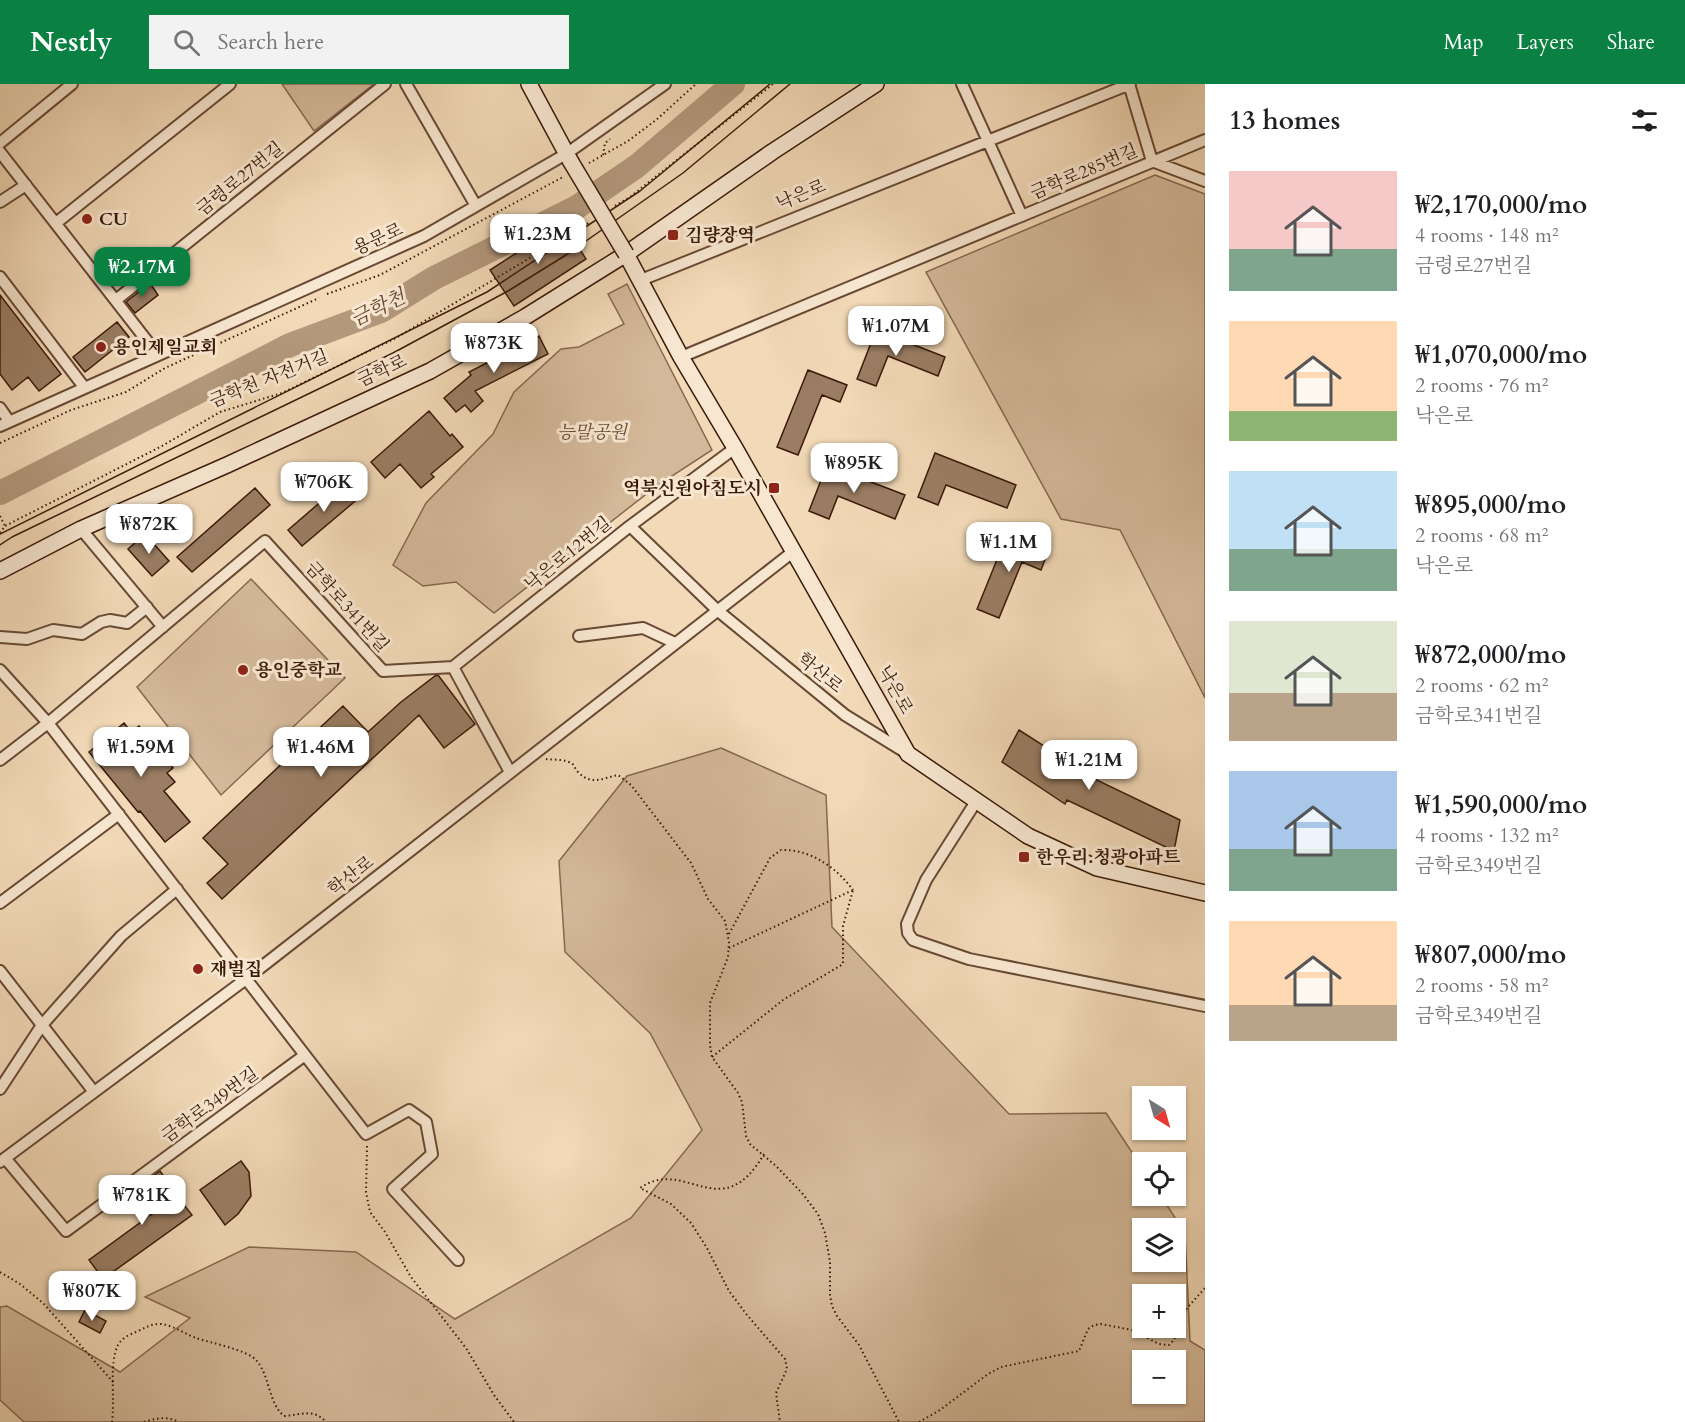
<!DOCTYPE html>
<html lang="en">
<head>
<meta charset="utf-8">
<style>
	:root { --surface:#fff; --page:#f2f2f2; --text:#202124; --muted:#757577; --accent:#0b8043 }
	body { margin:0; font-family:Cardo,"Noto Serif KR",serif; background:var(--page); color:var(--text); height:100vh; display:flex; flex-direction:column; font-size:22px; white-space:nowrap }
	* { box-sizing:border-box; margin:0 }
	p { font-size:20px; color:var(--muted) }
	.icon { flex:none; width:33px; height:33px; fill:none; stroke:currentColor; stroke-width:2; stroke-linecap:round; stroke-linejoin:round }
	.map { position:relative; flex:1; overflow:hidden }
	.side { display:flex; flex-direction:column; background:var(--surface); width:480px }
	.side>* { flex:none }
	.needle { width:39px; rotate:143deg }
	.buttons { position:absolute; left:1132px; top:1002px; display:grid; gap:12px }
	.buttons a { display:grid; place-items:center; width:54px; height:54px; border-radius:0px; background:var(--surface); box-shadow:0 2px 4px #0004; font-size:30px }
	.price { position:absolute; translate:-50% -51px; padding:0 14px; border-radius:12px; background:#fff; color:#222; font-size:20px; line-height:39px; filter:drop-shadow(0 2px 3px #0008) }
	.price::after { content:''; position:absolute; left:50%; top:36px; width:18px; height:14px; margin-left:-9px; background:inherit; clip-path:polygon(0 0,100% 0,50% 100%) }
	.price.selected { background:var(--accent); color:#fff }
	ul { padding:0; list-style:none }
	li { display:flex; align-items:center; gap:18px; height:150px; padding:0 24px }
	li span { display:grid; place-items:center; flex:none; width:168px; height:120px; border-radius:0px; color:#555 }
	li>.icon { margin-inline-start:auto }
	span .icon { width:72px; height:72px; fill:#fffc; stroke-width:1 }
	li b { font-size:26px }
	h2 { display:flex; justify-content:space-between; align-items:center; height:72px; padding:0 24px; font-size:26px }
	header { display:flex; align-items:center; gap:36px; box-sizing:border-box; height:84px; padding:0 30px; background:var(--accent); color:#fff }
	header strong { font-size:28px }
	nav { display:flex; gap:33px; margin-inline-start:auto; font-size:21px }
	.search { width:420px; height:54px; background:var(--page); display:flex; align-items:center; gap:15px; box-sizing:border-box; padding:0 21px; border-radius:0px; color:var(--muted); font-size:22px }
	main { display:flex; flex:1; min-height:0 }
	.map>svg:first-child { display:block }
	.green { fill:#d3b899; stroke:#866850; stroke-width:1.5; fill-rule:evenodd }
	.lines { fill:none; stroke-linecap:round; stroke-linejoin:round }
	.river { stroke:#b3987c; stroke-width:24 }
	.building { fill:#9a7d63; stroke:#3a1908; stroke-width:1.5 }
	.minor-casing { stroke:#684934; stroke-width:14 }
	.secondary-casing { stroke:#3a1908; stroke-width:18 }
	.path { stroke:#3a1908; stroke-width:2; stroke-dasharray:1.5 3; stroke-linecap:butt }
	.minor { stroke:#f7e6d0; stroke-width:10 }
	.secondary { stroke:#f7e6d0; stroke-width:15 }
	.tram { stroke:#3a1908; stroke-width:1.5 }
	.secondary-bridge-casing { stroke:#3a1908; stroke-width:18; stroke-linecap:butt }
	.secondary-bridge { stroke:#f7e6d0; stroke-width:15 }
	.poi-dot { fill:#8f2418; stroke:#f7e6d0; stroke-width:2 }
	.labels { text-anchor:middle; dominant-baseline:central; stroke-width:6; stroke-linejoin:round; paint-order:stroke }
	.street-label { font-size:18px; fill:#3a1908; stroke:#f7e6d0 }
	.poi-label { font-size:18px; font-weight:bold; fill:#3a1908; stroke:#f7e6d0; text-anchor:start }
	.park-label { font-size:18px; font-style:italic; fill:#684934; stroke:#f7e6d0 }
	.water-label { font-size:20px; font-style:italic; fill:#644531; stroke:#f7e6d0 }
</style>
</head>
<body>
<header>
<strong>Nestly</strong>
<div class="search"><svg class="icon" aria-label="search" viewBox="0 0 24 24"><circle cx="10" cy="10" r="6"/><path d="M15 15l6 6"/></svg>Search here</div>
<nav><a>Map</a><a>Layers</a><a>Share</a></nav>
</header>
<main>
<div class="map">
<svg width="1205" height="1338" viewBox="0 0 1205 1338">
	<rect width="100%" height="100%" fill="#f2d9b7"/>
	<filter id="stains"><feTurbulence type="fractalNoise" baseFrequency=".00333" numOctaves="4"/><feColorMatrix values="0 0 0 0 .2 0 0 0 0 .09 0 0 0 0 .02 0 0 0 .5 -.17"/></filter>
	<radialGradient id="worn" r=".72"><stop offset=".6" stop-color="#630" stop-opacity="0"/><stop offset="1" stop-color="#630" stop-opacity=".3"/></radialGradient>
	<!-- green -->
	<path class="green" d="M 282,0 L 374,0 L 314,47 Z
		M 1155,91 L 1205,110 L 1205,614 L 1120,446 L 1061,435 L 926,188 Z
		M 627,200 L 712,366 L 658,401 L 494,529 L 456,498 L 423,502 L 393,481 L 426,419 L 493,350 L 514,308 L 561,265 L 579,263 L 624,240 L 608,210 Z
		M 251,495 L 345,594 L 221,711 L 137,603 Z
		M 721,664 L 826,711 L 832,843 L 1009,1030 L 1106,1029 L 1143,1085 L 1143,1112 L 1161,1112 L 1185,1149 L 1190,1257 L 1205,1266 L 1205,1338 L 24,1338 L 0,1316 L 0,1223 L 7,1222 L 120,1288 L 190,1234 L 145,1213 L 249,1163 L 356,1168 L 455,1235 L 631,1134 L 702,1046 L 650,949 L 565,868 L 559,777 L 627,692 ZM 1143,1144 L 1176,1144 L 1176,1178 L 1143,1178 ZM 1176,1210 L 1176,1244 L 1143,1244 L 1143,1210 ZM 1176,1276 L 1176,1310 L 1143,1310 L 1143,1276 Z"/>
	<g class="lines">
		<!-- river -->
		<path class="river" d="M 0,409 L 290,261 L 381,227 L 434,194 L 577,123 L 637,82 L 733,0"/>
	</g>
	<!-- building -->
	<path class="building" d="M 563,139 L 586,175 L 514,222 L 490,186 Z
		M 150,199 L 158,211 L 135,229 L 126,218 Z
		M 0,211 L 61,290 L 39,307 L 28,293 L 12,306 L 0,290 Z
		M 117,238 L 129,253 L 85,288 L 73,273 Z
		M 876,246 L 945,273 L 938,292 L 888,272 L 876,302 L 857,295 Z
		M 539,252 L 548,270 L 475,307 L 483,317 L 471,328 L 465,321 L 456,328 L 444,314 L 471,291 L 469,288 Z
		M 808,286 L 847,301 L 840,318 L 822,311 L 798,371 L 777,363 Z
		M 429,327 L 450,352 L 452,350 L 463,363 L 431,390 L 434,393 L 421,404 L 400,380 L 385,394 L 371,378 Z
		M 935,369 L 1016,401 L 1007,424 L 946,401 L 938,421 L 918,413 Z
		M 827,381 L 905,411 L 895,435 L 838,412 L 829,435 L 809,427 Z
		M 346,396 L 360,413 L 302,462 L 288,446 Z
		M 255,404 L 270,421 L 192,488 L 177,473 Z
		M 145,450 L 169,477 L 152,492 L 128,465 Z
		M 1007,451 L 1048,468 L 1041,486 L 1022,478 L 999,534 L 977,525 Z
		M 438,591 L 475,640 L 444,664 L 419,631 L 222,815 L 207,799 L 228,780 L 203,754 L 343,622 L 368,648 L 401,618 L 435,592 Z
		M 124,639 L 131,648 L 139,642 L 173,684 L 167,689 L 175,698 L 164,707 L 190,738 L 165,758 L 140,727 L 138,728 L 89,668 Z
		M 1019,646 L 1083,687 L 1082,689 L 1180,736 L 1174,767 L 1067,716 L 1065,720 L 1002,678 Z
		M 241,1077 L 249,1088 L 251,1112 L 238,1130 L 225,1141 L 200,1106 Z
		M 160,1087 L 165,1094 L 151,1131 L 177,1112 L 192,1131 L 103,1195 L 89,1176 L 145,1135 L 120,1117 Z
		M 85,1226 L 106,1237 L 100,1249 L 79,1238 Z"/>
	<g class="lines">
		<!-- minor casing -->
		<g class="minor-casing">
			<path id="minor" d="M 406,0 L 476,122
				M 962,0 L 1022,132
				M 1129,0 L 1152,77
				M 0,59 L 72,0
				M 0,68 L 158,271
				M 1152,77 L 1205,97
				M 0,118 L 26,101
				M 56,139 L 230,0
				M 0,193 L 84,303
				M 641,196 L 1130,0
				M 116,216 L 385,0
				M 681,273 L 1205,56
				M 0,324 L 9,337
				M 0,342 L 424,152 L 566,70 L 665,0
				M 630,442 L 717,526 L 845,631 L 905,668
				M 81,445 L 163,543
				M 579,552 L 643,544 L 675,559
				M 0,553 L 27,555 L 53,546 L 82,550 L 101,538 L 110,536 L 127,539 L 147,523
				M 453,583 L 630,442 L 735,364
				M 0,586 L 48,639 L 366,1050 L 409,1026 L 426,1038 L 432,1070 L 393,1105 L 458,1176
				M 0,676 L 48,639 L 265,457 L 383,587 L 453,583 L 510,688
				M 977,716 L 926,796 L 907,840 L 908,849 L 913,856 L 969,875 L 1205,922
				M 0,819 L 119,730
				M 0,887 L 94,1008
				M 0,1005 L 42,941 L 121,852 L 177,805
				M 5,1074 L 66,1147 L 305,971
				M 0,1078 L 246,895 L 794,467"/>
		</g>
		<!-- secondary casing -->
		<g class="secondary-casing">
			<path id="secondary" d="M 529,0 L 571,78
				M 626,170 L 681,273 L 735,364 L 908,670 L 1028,752 L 1097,784 L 1205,809
				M 0,487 L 81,445 L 227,381 L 430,287 L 525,233 L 626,170 L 772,68 L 876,0"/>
		</g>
		<!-- path -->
		<path class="path" d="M 603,71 L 605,59 L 610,55
			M 589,79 L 628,57 L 656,36 L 696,0
			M 615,122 L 630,113 L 773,0
			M 327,210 L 380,191 L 563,93
			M 0,359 L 71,326 L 126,308 L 165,284 L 319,214
			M 0,432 L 5,442
			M 0,449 L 5,442 L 162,362 L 220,328 L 282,309 L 396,254 L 590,138
			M 546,675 C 553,676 562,675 569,678 C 575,680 574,684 578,688 C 591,702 603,694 618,691 L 631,701 L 691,779 L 708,815 L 725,837 L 729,858 L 728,873 L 710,919 L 710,961 L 712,973 L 738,1009 L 742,1018 L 746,1052 L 750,1060 L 776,1082 L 802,1109 L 818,1130 L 825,1149 L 830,1178 L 830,1211 L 832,1222 L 837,1232 L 859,1261 L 899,1338
			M 729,850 L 770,774 L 781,766 C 810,765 836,783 853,806
			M 729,864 L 853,806
			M 712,973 L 783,916 L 843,880 L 843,842 L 853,806
			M 367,1062 L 366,1108 L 370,1128 L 385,1148 L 411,1193 L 466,1264 L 494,1311 L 514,1338
			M 764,1070 C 721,1144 686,1072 640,1104 L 671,1120 L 691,1139 L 707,1164 L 729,1207 L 747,1231 L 785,1275 L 787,1285 L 776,1309 L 780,1338
			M 0,1188 L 20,1200 L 43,1219 L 114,1299
			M 112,1338 C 115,1317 109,1278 118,1261 C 122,1254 129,1251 136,1248 C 145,1244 152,1239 162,1240 C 174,1242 185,1250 196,1254 C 211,1259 247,1266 256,1276 C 270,1291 268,1319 284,1332 C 301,1331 314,1324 326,1338
			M 144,1338 C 155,1334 168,1332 179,1338
			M 919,1338 L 940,1326 L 988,1290 L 1001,1283 L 1079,1267 L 1088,1245 L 1094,1241 L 1101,1240 L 1132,1246 L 1159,1260 L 1169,1261 L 1174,1256 L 1187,1224 L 1205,1204"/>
		<!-- minor -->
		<use href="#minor" class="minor"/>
		<!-- secondary -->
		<use href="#secondary" class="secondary"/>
		<!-- tram -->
		<path class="tram" d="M 0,450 L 487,208 L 640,107 L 770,0
			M 0,461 L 12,453 L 393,269 L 508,207 L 566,171 L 683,89 L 790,0"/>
		<!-- secondary-bridge casing -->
		<g class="secondary-bridge-casing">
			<path id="secondary-bridge" d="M 571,78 L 626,170"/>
		</g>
		<!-- secondary-bridge -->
		<use href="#secondary-bridge" class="secondary-bridge"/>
	</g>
	<!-- markers -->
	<g class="poi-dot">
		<circle cx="87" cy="135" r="6"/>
		<rect x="667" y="145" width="12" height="12" rx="3"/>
		<circle cx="101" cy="263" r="6"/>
		<rect x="768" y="398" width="12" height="12" rx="3"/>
		<circle cx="243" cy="586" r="6"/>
		<rect x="1018" y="767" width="12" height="12" rx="3"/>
		<circle cx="198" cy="885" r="6"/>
	</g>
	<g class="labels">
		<!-- street labels -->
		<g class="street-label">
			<text transform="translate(1084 88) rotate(-23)">금학로285번길</text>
			<text transform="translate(240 95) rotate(-39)">금령로27번길</text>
			<text transform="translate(801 111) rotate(-22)">낙은로</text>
			<text transform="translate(378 155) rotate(-24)">용문로</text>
			<text transform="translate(382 287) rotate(-25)">금학로</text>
			<text transform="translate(269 295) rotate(-22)">금학천 자전거길</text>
			<text transform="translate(568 470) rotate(-39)">낙은로12번길</text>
			<text transform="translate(347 523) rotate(48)">금학로341번길</text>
			<text transform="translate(820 589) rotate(39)">학산로</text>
			<text transform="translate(895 606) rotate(61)">낙은로</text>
			<text transform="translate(351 792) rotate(-38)">학산로</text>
			<text transform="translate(210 1021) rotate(-36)">금학로349번길</text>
		</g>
		<!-- poi labels -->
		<g class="poi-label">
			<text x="99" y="135">CU</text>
			<text x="685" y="151">김량장역</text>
			<text x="113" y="263">용인제일교회</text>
			<text x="762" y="404" text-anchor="end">역북신원아침도시</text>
			<text x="255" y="586">용인중학교</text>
			<text x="1036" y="773">한우리.청광아파트</text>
			<text x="210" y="885">재벌집</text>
		</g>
		<!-- park labels -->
		<g class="park-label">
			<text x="592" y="348">능말공원</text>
		</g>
		<!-- water labels -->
		<g class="water-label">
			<text transform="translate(378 224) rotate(-26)">금학천</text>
		</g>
	</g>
	<rect width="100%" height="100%" filter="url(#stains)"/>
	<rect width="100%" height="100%" fill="url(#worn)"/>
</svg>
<div class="buttons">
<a><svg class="needle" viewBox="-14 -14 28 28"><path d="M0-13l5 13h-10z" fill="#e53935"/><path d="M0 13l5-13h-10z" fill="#757577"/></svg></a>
<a><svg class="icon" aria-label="locate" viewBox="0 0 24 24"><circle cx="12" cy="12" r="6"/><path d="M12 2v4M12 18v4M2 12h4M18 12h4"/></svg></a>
<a><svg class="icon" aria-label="layers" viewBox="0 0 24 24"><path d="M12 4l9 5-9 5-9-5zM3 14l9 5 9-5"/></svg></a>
<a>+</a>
<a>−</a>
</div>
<b class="price" style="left:538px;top:181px">₩1.23M</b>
<b class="price selected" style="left:142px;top:214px">₩2.17M</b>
<b class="price" style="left:896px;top:273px">₩1.07M</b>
<b class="price" style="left:494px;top:290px">₩873K</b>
<b class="price" style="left:854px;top:410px">₩895K</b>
<b class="price" style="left:324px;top:429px">₩706K</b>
<b class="price" style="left:149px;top:471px">₩872K</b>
<b class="price" style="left:1009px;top:489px">₩1.1M</b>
<b class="price" style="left:141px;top:694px">₩1.59M</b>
<b class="price" style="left:321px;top:694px">₩1.46M</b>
<b class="price" style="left:1089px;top:707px">₩1.21M</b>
<b class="price" style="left:142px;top:1142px">₩781K</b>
<b class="price" style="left:92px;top:1238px">₩807K</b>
</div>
<section class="side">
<h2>13 homes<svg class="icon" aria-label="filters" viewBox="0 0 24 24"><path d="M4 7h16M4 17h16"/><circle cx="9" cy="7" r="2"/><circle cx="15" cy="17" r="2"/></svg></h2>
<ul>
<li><span style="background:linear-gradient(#f6c9c9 65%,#7fa58c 0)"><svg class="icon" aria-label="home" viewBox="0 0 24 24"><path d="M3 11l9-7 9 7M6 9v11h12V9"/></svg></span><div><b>₩2,170,000/mo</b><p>4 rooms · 148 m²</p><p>금령로27번길</p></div></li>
<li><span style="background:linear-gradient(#ffd9b3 75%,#8fb573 0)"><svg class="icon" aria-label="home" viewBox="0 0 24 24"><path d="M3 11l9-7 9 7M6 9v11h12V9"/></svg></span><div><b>₩1,070,000/mo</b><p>2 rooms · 76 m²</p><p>낙은로</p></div></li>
<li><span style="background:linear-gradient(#bfe0f5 65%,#7fa58c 0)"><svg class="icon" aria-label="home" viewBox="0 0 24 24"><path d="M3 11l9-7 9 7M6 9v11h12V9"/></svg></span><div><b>₩895,000/mo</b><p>2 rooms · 68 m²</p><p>낙은로</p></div></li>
<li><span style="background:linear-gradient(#dfe7d0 60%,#b9a48a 0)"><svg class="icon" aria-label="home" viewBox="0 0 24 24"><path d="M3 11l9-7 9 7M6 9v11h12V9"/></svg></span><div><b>₩872,000/mo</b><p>2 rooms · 62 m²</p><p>금학로341번길</p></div></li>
<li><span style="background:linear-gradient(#a9c7e8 65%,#7fa58c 0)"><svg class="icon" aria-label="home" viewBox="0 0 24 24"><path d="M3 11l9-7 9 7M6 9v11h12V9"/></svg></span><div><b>₩1,590,000/mo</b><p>4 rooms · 132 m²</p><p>금학로349번길</p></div></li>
<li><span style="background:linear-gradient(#ffd9b3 70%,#b9a48a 0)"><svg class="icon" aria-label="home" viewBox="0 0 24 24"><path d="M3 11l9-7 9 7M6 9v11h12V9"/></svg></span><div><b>₩807,000/mo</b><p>2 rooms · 58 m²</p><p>금학로349번길</p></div></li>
</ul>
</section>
</main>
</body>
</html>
